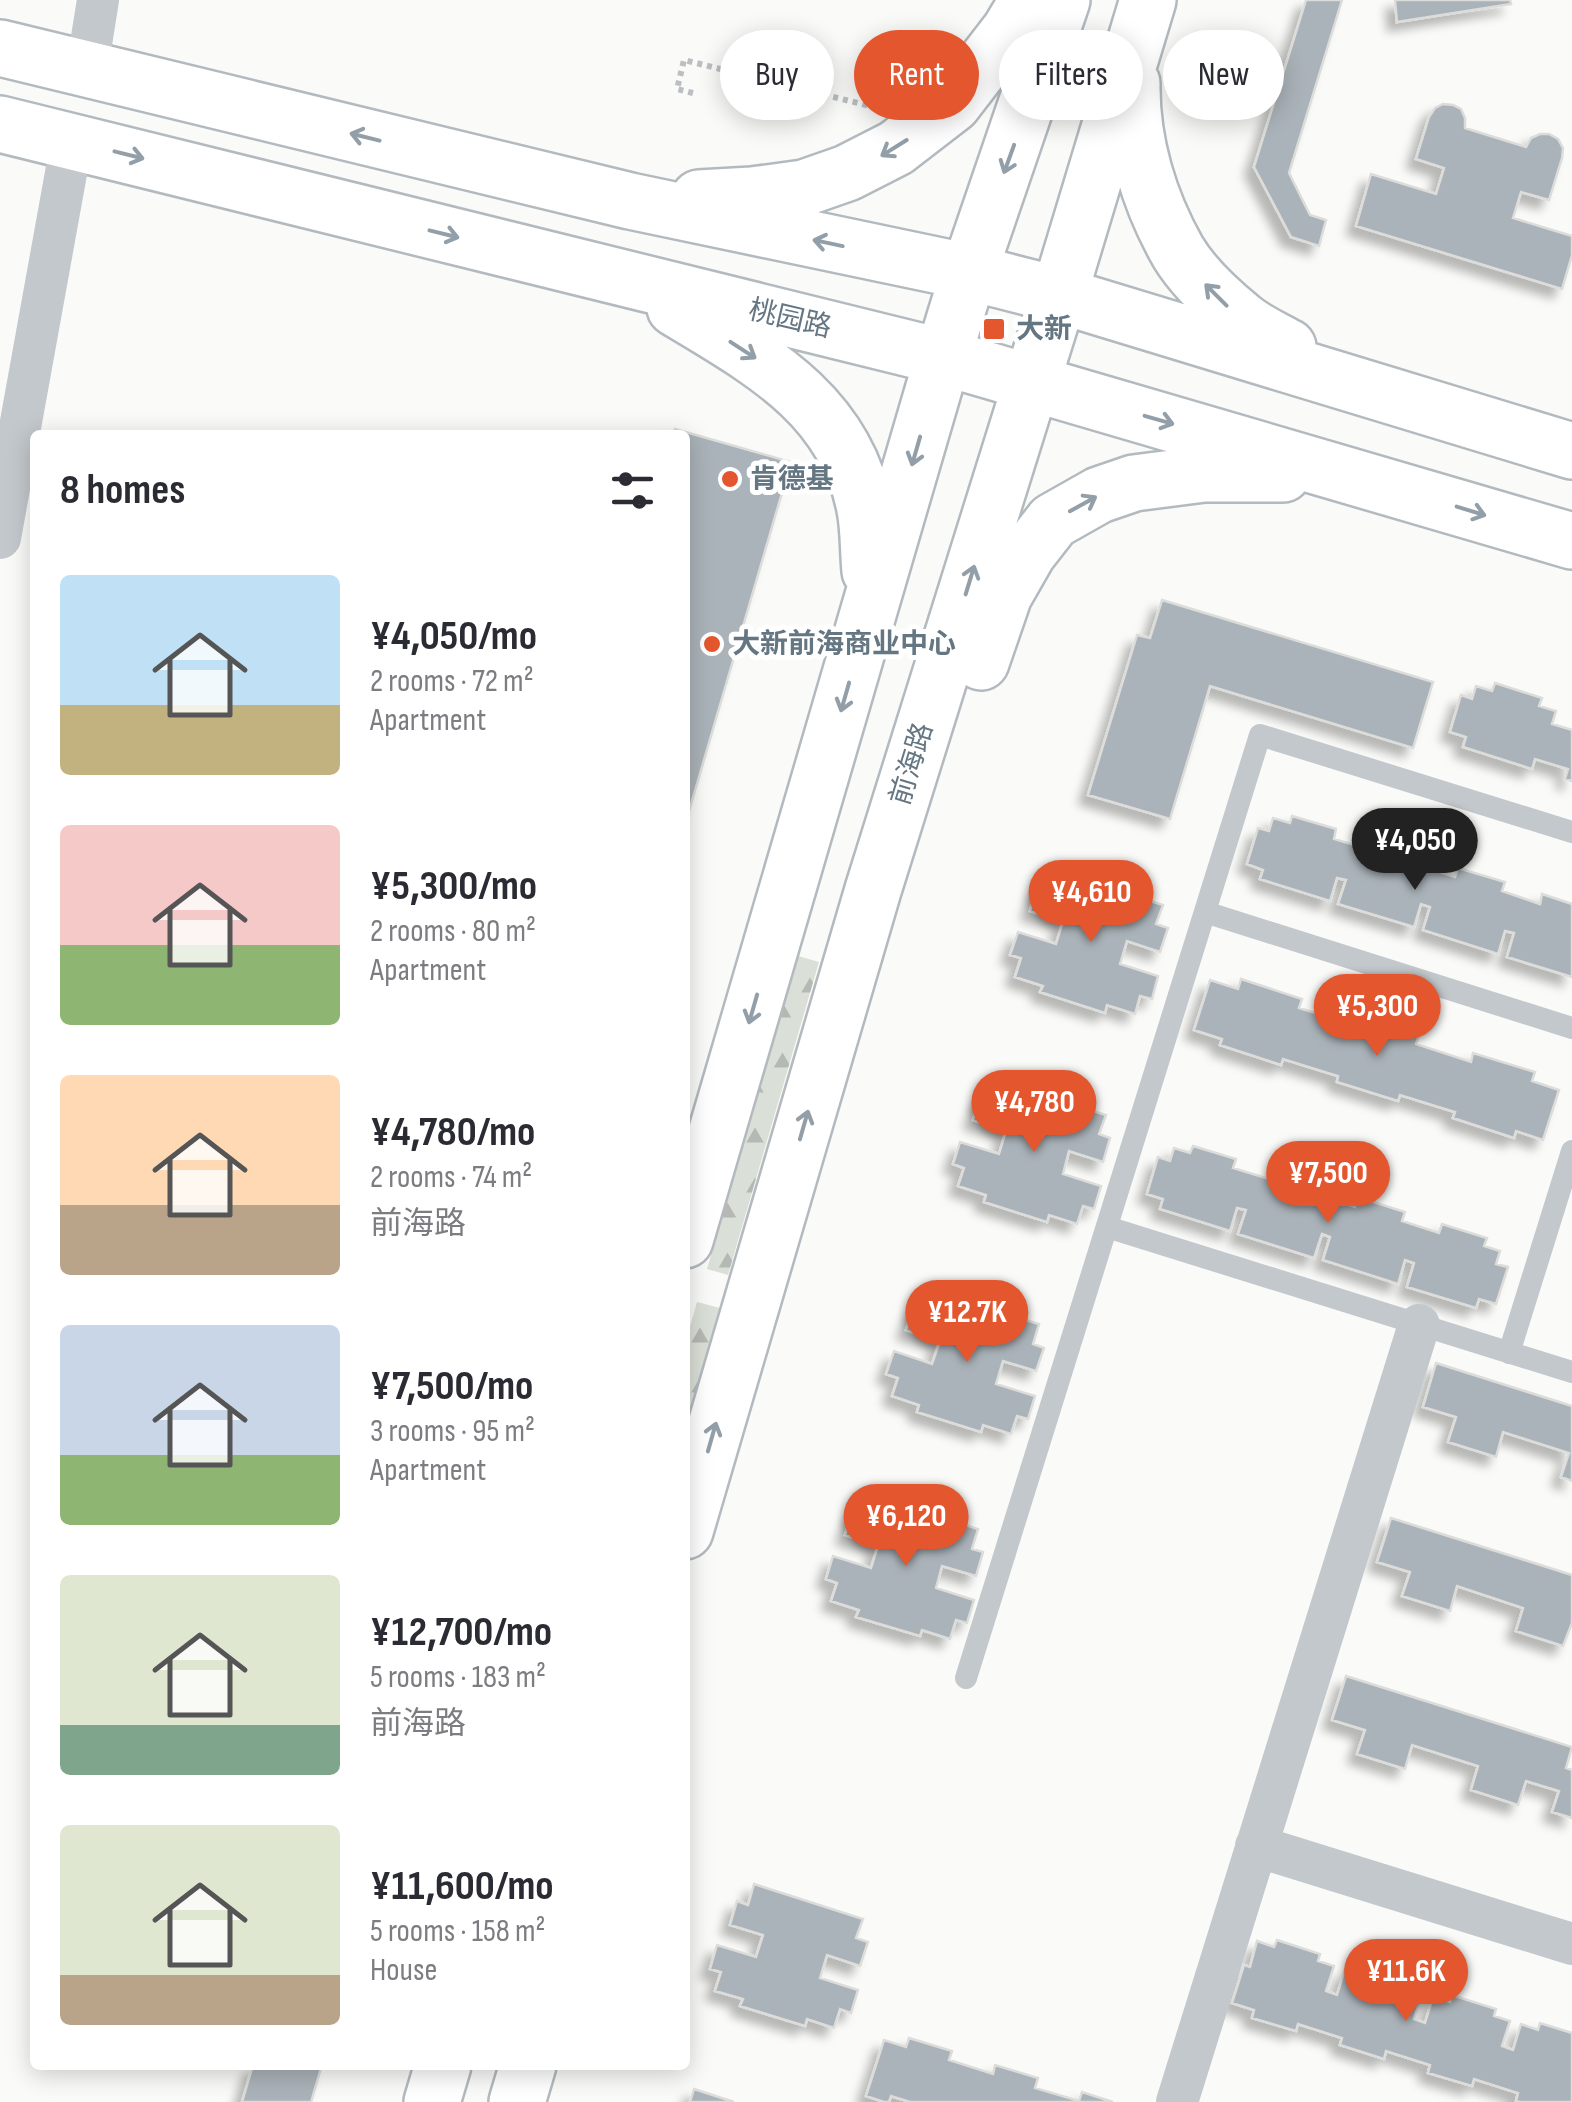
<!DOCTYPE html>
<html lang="en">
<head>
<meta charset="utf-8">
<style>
	:root { --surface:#fff; --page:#f7f7f7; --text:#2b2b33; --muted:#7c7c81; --accent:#e4572e }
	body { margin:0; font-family:"Sofia Sans Condensed","Noto Sans SC",sans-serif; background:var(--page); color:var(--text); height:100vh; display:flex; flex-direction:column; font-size:38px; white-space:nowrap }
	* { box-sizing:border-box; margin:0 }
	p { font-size:32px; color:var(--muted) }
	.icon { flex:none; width:55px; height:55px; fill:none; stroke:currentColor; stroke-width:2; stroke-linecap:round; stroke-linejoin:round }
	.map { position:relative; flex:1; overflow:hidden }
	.sheet { position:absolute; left:30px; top:430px; width:660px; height:1640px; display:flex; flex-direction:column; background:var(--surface); border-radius:10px; box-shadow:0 5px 25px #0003 }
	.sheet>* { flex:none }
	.top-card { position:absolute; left:720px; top:30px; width:700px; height:90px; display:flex; gap:20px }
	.price { position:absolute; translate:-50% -85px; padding:0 22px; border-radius:35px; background:var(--accent); color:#fff; font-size:32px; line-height:65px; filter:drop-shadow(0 2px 5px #0008) }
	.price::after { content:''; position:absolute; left:50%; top:60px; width:30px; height:22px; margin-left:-15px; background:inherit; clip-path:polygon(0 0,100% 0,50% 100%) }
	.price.on { background:#222; color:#fff }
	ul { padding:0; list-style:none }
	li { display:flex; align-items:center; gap:30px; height:250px; padding:0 30px }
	li span { display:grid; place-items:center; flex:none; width:280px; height:200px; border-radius:10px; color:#555 }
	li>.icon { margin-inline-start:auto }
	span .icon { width:120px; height:120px; fill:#fffc; stroke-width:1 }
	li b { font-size:42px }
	h2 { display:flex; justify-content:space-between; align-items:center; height:120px; padding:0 30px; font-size:42px }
	.chip { padding:0 35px; border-radius:45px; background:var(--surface); box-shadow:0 5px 25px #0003; font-size:35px; line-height:90px }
	.chip.on { background:var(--accent); color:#fff }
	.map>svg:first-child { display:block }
	.forest { fill:url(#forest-firs) }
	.building { fill:#aab3b9; stroke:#dcdcda; stroke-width:2.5; filter:url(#shadow) }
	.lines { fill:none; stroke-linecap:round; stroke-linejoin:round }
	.secondary-casing { stroke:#b3babf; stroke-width:60 }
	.path { stroke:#bbbfc2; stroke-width:6; stroke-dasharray:5 5; stroke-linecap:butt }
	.service { stroke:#c3c8cc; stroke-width:22 }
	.minor { stroke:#c3c8cc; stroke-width:42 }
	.secondary { stroke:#fff; stroke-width:55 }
	.oneway { stroke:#939fa8 }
	.poi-dot { fill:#e4572e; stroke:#fff; stroke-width:4 }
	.labels { text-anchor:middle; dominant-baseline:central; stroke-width:10; stroke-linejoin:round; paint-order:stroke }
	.street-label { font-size:28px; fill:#657683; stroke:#fff }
	.poi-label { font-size:28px; font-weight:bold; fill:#657683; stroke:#fff; text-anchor:start }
</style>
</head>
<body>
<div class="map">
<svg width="1572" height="2102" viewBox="0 0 1572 2102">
	<defs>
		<pattern id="forest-firs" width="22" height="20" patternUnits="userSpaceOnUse" patternTransform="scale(2.5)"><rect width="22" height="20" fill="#dadfd7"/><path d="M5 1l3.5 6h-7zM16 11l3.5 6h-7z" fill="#b4b9b4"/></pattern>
		<filter id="shadow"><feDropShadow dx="-9" dy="9" stdDeviation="5" flood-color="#0004"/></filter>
	</defs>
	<rect width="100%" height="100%" fill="#fafaf8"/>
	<!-- forest -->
	<path class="forest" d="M 798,956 L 819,962 L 728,1275 L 707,1269 Z
		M 697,1302 L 720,1308 L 685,1428 L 685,1344 Z"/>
	<!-- building -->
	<path class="building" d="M 1306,0 L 1342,0 L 1289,173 L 1310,215 L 1326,220 L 1319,246 L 1291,237 L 1254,167 Z
		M 1395,0 L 1510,0 L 1511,4 L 1397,22 Z
		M 1443,104 L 1453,105 L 1461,109 L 1465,118 L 1465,128 L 1526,147 L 1531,138 L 1540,134 L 1549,134 L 1558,139 L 1563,148 L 1562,158 L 1549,200 L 1521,192 L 1513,218 L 1572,236 L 1572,255 L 1562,289 L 1356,226 L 1371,174 L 1436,194 L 1444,168 L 1416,159 L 1429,117 L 1435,108 Z
		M 675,429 L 791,462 L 685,825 L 685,435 L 673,435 Z
		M 1162,600 L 1433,682 L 1413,748 L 1210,686 L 1170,819 L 1088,795 L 1137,635 L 1150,638 Z
		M 1495,683 L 1542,698 L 1539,706 L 1556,711 L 1552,724 L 1572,730 L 1572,781 L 1565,779 L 1568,769 L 1535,759 L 1532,769 L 1463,747 L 1466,737 L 1450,732 L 1461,695 L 1472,699 L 1476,686 L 1492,691 Z
		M 1292,816 L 1336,829 L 1334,839 L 1371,850 L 1374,841 L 1421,855 L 1418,865 L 1455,877 L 1458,868 L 1505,882 L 1502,891 L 1540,904 L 1542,894 L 1572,904 L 1572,977 L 1507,957 L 1514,933 L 1505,931 L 1498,954 L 1423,930 L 1430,907 L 1421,904 L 1414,927 L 1338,904 L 1346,880 L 1337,878 L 1330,901 L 1260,879 L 1263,870 L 1247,864 L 1258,828 L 1269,831 L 1273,818 L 1290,823 Z
		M 1055,871 L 1163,905 L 1156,924 L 1168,928 L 1160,952 L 1127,941 L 1120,964 L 1158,976 L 1152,999 L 1140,996 L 1135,1014 L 1107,1005 L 1105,1013 L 1040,992 L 1043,986 L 1015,977 L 1021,958 L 1010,955 L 1018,932 L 1056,944 L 1063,921 L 1030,911 L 1037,887 L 1048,891 Z
		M 1241,979 L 1302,999 L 1299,1008 L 1354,1025 L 1357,1016 L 1419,1035 L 1416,1044 L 1471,1062 L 1473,1053 L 1535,1072 L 1532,1081 L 1559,1090 L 1543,1140 L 1516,1131 L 1514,1138 L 1453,1118 L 1455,1112 L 1400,1095 L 1398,1101 L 1337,1082 L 1338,1076 L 1283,1059 L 1281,1065 L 1220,1045 L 1222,1039 L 1194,1030 L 1210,980 L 1238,989 Z
		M 997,1081 L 1106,1115 L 1099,1134 L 1110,1138 L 1103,1162 L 1069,1151 L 1063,1174 L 1101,1186 L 1094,1209 L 1083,1206 L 1077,1224 L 1049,1215 L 1047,1222 L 984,1202 L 986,1195 L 958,1186 L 964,1168 L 953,1164 L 960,1142 L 999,1154 L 1006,1131 L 973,1120 L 980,1097 L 991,1100 Z
		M 1193,1146 L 1236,1159 L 1233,1168 L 1272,1180 L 1274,1171 L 1320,1186 L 1318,1195 L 1355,1207 L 1358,1197 L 1405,1212 L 1402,1221 L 1439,1233 L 1442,1224 L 1487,1238 L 1484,1246 L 1500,1251 L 1496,1264 L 1508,1267 L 1496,1304 L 1479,1299 L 1476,1308 L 1407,1287 L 1414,1263 L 1405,1260 L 1398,1284 L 1323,1260 L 1330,1237 L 1322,1234 L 1314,1258 L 1238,1234 L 1246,1210 L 1237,1208 L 1230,1231 L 1160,1209 L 1163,1199 L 1147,1194 L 1158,1157 L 1170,1161 L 1174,1148 L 1190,1153 Z
		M 931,1291 L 1039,1324 L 1033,1344 L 1044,1348 L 1036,1371 L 1003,1361 L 996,1384 L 1035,1396 L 1028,1419 L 1017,1416 L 1011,1434 L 983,1425 L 981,1432 L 917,1412 L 919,1405 L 892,1396 L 898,1378 L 886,1374 L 894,1351 L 932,1364 L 940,1341 L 906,1330 L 914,1307 L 925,1310 Z
		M 1436,1363 L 1572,1406 L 1572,1481 L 1561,1477 L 1569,1453 L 1503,1432 L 1496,1457 L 1448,1442 L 1456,1417 L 1423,1407 Z
		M 870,1495 L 978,1529 L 972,1549 L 983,1552 L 976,1576 L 942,1566 L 936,1588 L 974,1600 L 967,1623 L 956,1620 L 950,1639 L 922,1630 L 920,1636 L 856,1617 L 859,1610 L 831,1601 L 837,1583 L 826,1579 L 833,1556 L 871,1568 L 878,1546 L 845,1535 L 853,1511 L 864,1515 Z
		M 1391,1518 L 1572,1575 L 1572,1623 L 1563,1646 L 1516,1631 L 1523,1608 L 1457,1586 L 1450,1611 L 1402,1596 L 1410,1572 L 1377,1562 Z
		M 1346,1676 L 1572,1747 L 1566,1768 L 1572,1770 L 1572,1818 L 1552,1812 L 1559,1791 L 1526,1781 L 1518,1805 L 1471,1790 L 1478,1766 L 1412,1745 L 1405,1769 L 1357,1754 L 1365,1730 L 1332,1720 Z
		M 754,1884 L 863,1919 L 856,1938 L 868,1942 L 860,1966 L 827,1955 L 820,1978 L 858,1990 L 851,2013 L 840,2009 L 834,2028 L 807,2019 L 805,2026 L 740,2006 L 743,1999 L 715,1991 L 721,1972 L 710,1969 L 717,1945 L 756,1957 L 763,1935 L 730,1925 L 737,1901 L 748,1905 Z
		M 1277,1940 L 1320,1954 L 1318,1961 L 1334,1966 L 1326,1991 L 1337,1995 L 1345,1969 L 1362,1975 L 1364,1968 L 1408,1982 L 1406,1988 L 1422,1994 L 1414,2019 L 1425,2023 L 1433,1997 L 1450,2002 L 1452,1995 L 1496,2009 L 1494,2016 L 1510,2021 L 1502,2046 L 1513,2050 L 1521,2024 L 1538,2030 L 1540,2023 L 1572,2033 L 1572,2102 L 1520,2102 L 1516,2101 L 1518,2093 L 1474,2079 L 1472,2086 L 1428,2073 L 1430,2065 L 1386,2051 L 1384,2059 L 1340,2045 L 1342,2038 L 1298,2024 L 1296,2031 L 1252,2018 L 1254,2010 L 1232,2003 L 1244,1965 L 1250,1967 L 1257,1941 L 1274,1947 Z
		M 909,2038 L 952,2051 L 949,2060 L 993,2074 L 995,2065 L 1038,2078 L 1035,2088 L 1079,2101 L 1082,2092 L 1113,2102 L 910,2102 L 891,2096 L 889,2102 L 884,2102 L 866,2096 L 884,2040 L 906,2047 Z
		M 253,2065 L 322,2065 L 311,2102 L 242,2102 Z
		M 694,2089 L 734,2102 L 690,2102 Z"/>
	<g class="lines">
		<!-- secondary casing -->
		<g class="secondary-casing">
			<path id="secondary" d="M 0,48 L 630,201 L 969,272 L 1059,295 L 1572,451
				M 1132,83 C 1131,142 1149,201 1178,252 C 1193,277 1219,301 1241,319 C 1255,331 1272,338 1288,347
				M 0,124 L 943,357 L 1572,541
				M 699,198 L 752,195 L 804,188 L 847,173 L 896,148 L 953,104 L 1010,30 L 1028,0
				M 675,308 C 759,359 845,404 865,509 C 869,529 868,551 870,571
				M 981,662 L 1004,595 L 1028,553 L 1053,521 L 1099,495 L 1134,483 L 1204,474 L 1283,474
				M 685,1240 L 943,357 L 969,272 L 1062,0
				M 685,1531 L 873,890 L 1059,295 L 1148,0
				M 432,2102 L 443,2065
				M 517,2102 L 528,2065"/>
		</g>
		<!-- path -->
		<path class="path" d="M 693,93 L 677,89 L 684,60 L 874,107"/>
		<!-- service -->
		<path class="service" d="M 1205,912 L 1572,1028
			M 1107,1227 L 1572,1372
			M 1509,1353 L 1572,1151
			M 966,1678 L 1260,735 L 1572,832"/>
		<!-- minor -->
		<path class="minor" d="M 87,69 L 98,0
			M 0,538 L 72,140
			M 1256,1846 L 1572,1944
			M 1177,2102 L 1419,1325"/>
		<!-- secondary -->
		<use href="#secondary" class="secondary"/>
	</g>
	<!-- one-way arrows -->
	<defs><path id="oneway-shaft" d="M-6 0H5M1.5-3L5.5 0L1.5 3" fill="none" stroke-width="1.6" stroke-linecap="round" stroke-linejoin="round" transform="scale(2.5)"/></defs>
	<g class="oneway">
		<use href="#oneway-shaft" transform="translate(365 137) rotate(-166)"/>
		<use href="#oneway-shaft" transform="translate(894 148) rotate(148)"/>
		<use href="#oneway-shaft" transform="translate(129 155) rotate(14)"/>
		<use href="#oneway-shaft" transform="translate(1009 159) rotate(110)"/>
		<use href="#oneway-shaft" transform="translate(444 234) rotate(14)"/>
		<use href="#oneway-shaft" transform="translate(828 243) rotate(-168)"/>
		<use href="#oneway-shaft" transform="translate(1216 295) rotate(-135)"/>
		<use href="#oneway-shaft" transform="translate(743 350) rotate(33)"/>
		<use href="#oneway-shaft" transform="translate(1159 420) rotate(16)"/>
		<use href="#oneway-shaft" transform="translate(916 451) rotate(106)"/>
		<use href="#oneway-shaft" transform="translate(1083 504) rotate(-29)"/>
		<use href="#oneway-shaft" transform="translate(1471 511) rotate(17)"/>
		<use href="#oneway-shaft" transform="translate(970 580) rotate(-73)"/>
		<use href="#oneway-shaft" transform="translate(845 697) rotate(106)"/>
		<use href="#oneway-shaft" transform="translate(753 1009) rotate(106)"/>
		<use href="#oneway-shaft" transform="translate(804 1125) rotate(-74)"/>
		<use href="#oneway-shaft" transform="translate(712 1437) rotate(-74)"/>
	</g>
	<!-- markers -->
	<g class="poi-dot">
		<rect x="982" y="317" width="24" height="24" rx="5"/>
		<circle cx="730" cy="479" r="10"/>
		<circle cx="712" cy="644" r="10"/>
	</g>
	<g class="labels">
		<!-- street labels -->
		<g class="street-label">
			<text transform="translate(790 319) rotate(13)">桃园路</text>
			<text transform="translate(912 764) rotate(-73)">前海路</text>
		</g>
		<!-- poi labels -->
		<g class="poi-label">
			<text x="1016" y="329">大新</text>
			<text x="750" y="479">肯德基</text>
			<text x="732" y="644">大新前海商业中心</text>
		</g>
	</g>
</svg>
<b class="price on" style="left:1415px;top:893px">¥4,050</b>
<b class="price" style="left:1091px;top:945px">¥4,610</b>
<b class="price" style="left:1377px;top:1059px">¥5,300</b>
<b class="price" style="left:1034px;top:1155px">¥4,780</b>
<b class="price" style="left:1328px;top:1226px">¥7,500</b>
<b class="price" style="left:967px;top:1365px">¥12.7K</b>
<b class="price" style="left:906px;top:1569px">¥6,120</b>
<b class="price" style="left:1406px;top:2024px">¥11.6K</b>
<div class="top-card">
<a class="chip">Buy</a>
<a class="chip on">Rent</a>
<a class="chip">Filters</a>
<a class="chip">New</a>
</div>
<section class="sheet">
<h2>8 homes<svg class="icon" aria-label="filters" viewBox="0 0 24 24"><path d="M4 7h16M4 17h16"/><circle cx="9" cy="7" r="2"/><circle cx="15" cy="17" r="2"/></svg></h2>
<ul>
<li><span style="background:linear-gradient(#bfe0f5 65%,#c2b280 0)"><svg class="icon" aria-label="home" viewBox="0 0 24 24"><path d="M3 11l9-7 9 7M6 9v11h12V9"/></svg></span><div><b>¥4,050/mo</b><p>2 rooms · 72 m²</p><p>Apartment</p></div></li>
<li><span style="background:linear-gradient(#f6c9c9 60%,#8fb573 0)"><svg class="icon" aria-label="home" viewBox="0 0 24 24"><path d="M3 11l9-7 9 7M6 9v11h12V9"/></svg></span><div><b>¥5,300/mo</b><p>2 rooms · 80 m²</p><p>Apartment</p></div></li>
<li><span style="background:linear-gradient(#ffd9b3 65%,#b9a48a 0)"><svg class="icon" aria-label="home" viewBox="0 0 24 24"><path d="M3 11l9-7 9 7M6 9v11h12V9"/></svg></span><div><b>¥4,780/mo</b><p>2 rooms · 74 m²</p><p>前海路</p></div></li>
<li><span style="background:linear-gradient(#c9d6e8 65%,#8fb573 0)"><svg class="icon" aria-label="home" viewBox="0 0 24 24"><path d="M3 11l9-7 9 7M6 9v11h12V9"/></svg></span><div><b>¥7,500/mo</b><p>3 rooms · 95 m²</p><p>Apartment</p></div></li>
<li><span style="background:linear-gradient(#dfe7d0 75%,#7fa58c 0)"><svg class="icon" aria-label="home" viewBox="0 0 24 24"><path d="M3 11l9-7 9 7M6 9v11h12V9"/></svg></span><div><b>¥12,700/mo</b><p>5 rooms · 183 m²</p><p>前海路</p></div></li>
<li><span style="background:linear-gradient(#dfe7d0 75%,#b9a48a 0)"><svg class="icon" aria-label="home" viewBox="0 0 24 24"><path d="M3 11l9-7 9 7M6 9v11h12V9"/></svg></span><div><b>¥11,600/mo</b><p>5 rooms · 158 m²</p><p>House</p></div></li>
</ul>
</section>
</div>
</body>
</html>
